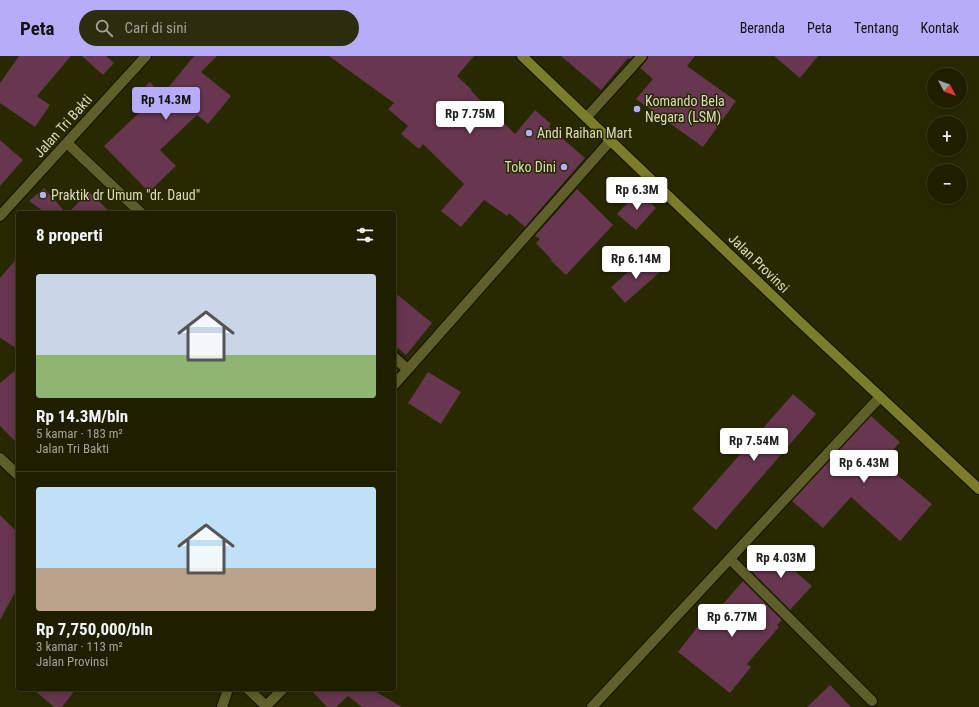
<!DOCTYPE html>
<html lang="id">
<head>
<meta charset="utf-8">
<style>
	:root { --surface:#1f1f00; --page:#2c2c0f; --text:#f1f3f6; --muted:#a1a299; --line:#3c3d22; --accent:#b6acf8 }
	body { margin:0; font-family:"Roboto Condensed",sans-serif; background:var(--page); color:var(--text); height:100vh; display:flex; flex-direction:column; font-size:15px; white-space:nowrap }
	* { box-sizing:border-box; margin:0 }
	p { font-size:13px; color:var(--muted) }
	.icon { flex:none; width:22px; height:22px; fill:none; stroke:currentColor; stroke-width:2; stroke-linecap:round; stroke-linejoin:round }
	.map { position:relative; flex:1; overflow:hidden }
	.panel { position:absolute; left:16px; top:155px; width:380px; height:480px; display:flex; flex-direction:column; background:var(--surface); border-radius:4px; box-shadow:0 2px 10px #0003,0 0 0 1px var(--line) }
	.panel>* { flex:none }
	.needle { width:26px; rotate:131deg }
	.tools { position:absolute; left:927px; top:12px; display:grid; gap:8px }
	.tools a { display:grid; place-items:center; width:40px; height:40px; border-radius:50%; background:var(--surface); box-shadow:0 2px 10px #0003,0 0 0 1px var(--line); font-size:20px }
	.price { position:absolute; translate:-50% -34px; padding:0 9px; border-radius:4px; background:#fff; color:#222; font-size:13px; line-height:26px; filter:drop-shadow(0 1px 2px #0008) }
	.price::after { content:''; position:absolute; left:50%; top:24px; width:12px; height:9px; margin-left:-6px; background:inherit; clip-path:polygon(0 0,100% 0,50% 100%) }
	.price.current { background:var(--accent); color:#111 }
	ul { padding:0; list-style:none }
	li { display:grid; align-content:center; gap:8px; height:212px; padding:0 20px }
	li+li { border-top:1px solid var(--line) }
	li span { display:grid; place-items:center; height:124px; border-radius:4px; color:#555 }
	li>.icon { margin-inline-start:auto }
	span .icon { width:72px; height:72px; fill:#fffc; stroke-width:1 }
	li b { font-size:17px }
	h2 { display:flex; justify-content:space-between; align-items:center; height:48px; padding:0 20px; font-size:17px }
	header { display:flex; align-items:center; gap:24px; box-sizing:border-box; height:56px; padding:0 20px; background:var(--accent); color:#111 }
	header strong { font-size:19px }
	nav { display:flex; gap:22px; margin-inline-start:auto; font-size:14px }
	.search { width:280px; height:36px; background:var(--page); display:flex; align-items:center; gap:10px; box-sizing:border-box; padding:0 14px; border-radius:22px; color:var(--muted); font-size:15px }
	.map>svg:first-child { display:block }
	.building { fill:#67364f }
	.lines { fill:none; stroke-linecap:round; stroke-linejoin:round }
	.street-casing { stroke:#121100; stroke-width:12 }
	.secondary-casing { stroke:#121100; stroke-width:12 }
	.street { stroke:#5f6029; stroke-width:10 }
	.secondary { stroke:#7c7d2a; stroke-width:10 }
	.poi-dot { fill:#b6acf8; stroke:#292900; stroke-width:1.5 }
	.labels { text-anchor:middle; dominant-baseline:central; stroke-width:3; stroke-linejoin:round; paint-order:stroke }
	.poi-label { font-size:14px; fill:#dbddc0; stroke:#292900; text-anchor:start }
	.street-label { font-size:14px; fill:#dbddc0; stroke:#292900 }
</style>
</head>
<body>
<header>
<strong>Peta</strong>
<div class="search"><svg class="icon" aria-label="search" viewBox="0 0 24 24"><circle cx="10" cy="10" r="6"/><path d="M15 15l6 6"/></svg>Cari di sini</div>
<nav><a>Beranda</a><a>Peta</a><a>Tentang</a><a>Kontak</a></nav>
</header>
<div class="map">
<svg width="979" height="651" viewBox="0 0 979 651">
	<rect width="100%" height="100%" fill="#292900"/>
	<!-- building -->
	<path class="building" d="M 19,0 L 71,0 L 37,40 L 50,49 L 35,71 L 0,47 L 0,27 Z
		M 82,0 L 106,0 L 114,7 L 103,19 Z
		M 194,0 L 217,0 L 201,16 L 231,40 L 208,68 L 197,59 L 160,94 L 176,110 L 149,136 L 104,90 L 143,53 L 133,42 L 150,26 L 162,39 Z
		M 329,0 L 474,0 L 457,20 L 472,34 L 471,35 L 515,78 L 535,54 L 551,68 L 549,71 L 585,102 L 525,171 L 509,157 L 507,160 L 484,144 L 461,171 L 441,155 L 464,128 L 423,88 L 419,93 L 401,78 L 408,70 L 388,53 L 394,47 Z
		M 561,0 L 633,0 L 630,3 L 628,2 L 601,34 Z
		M 648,0 L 695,0 L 687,10 L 736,45 L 703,91 L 636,43 L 653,23 L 640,12 L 647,4 Z
		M 774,0 L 818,0 L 800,22 Z
		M 0,84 L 23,104 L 0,130 Z
		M 44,132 L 66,157 L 46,157 L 29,145 Z
		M 577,133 L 613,169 L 566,219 L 551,205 L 552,204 L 536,187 L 540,183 L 535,180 Z
		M 89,136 L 111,157 L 68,157 Z
		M 638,136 L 656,152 L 636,174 L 617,158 Z
		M 646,200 L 660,216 L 625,247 L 611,231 Z
		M 18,201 L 18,293 L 0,282 L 0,222 Z
		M 394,236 L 432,267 L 406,299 L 394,289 Z
		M 18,312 L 18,388 L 0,370 L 0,327 Z
		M 428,316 L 461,336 L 441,368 L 408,347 Z
		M 793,338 L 816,358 L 716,474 L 692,453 Z
		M 871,360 L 900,386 L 882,406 L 932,448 L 900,485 L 851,441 L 823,472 L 792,445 Z
		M 0,459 L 18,477 L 18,531 L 0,564 Z
		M 770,493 L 812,530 L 790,554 L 751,515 Z
		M 743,525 L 782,564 L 777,569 L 779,571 L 747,608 L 751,611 L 730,637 L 678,596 L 699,569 L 702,572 Z
		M 830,629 L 851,651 L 807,651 Z
		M 33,633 L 76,633 L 62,651 L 54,651 Z
		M 310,633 L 371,633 L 402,651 L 362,651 L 348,640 L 336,651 L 327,651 Z"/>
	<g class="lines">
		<!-- street casing -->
		<g class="street-casing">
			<path id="street" d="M 587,61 L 642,0
				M 67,87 L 141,157
				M 0,160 L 146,0
				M 394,301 L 407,313
				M 394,329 L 610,85
				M 0,402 L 18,419
				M 730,503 L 872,645
				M 248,633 L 267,651
				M 266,650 L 283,633
				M 222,651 L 228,633
				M 592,651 L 880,341"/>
		</g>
		<!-- secondary casing -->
		<g class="secondary-casing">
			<path id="secondary" d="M 522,0 L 799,265 L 979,433"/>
		</g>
		<!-- street -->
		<use href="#street" class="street"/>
		<!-- secondary -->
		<use href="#secondary" class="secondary"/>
	</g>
	<!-- markers -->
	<g class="poi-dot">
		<circle cx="637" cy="53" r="4"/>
		<circle cx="529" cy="77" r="4"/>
		<circle cx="564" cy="111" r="4"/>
		<circle cx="43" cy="139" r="4"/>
	</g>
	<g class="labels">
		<!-- poi labels -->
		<g class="poi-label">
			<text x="645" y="45">Komando Bela<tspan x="645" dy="16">Negara (LSM)</tspan></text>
			<text x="537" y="77">Andi Raihan Mart</text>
			<text x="556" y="111" text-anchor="end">Toko Dini</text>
			<text x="51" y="139">Praktik dr Umum "dr. Daud"</text>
		</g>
		<!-- street labels -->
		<g class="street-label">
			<text transform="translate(63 70) rotate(-48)">Jalan Tri Bakti</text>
			<text transform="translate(759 207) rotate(44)">Jalan Provinsi</text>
		</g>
	</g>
</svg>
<div class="tools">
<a><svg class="needle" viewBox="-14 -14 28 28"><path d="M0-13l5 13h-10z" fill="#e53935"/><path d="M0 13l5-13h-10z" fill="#a1a299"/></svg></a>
<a>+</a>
<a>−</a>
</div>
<b class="price current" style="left:166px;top:65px">Rp 14.3M</b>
<b class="price" style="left:470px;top:79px">Rp 7.75M</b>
<b class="price" style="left:637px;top:155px">Rp 6.3M</b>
<b class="price" style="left:636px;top:224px">Rp 6.14M</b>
<b class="price" style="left:754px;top:406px">Rp 7.54M</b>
<b class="price" style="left:864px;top:428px">Rp 6.43M</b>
<b class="price" style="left:781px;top:523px">Rp 4.03M</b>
<b class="price" style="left:732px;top:582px">Rp 6.77M</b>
<section class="panel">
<h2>8 properti<svg class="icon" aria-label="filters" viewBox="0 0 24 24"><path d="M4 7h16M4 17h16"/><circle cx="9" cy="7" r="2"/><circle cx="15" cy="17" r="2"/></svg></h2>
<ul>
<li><span style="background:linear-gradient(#c9d6e8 65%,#8fb573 0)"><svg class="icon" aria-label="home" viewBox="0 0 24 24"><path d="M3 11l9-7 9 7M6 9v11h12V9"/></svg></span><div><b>Rp 14.3M/bln</b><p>5 kamar · 183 m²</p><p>Jalan Tri Bakti</p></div></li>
<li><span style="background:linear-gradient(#bfe0f5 65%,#b9a48a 0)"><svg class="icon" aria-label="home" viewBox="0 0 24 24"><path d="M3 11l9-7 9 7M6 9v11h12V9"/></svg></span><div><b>Rp 7,750,000/bln</b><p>3 kamar · 113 m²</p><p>Jalan Provinsi</p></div></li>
</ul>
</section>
</div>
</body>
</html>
